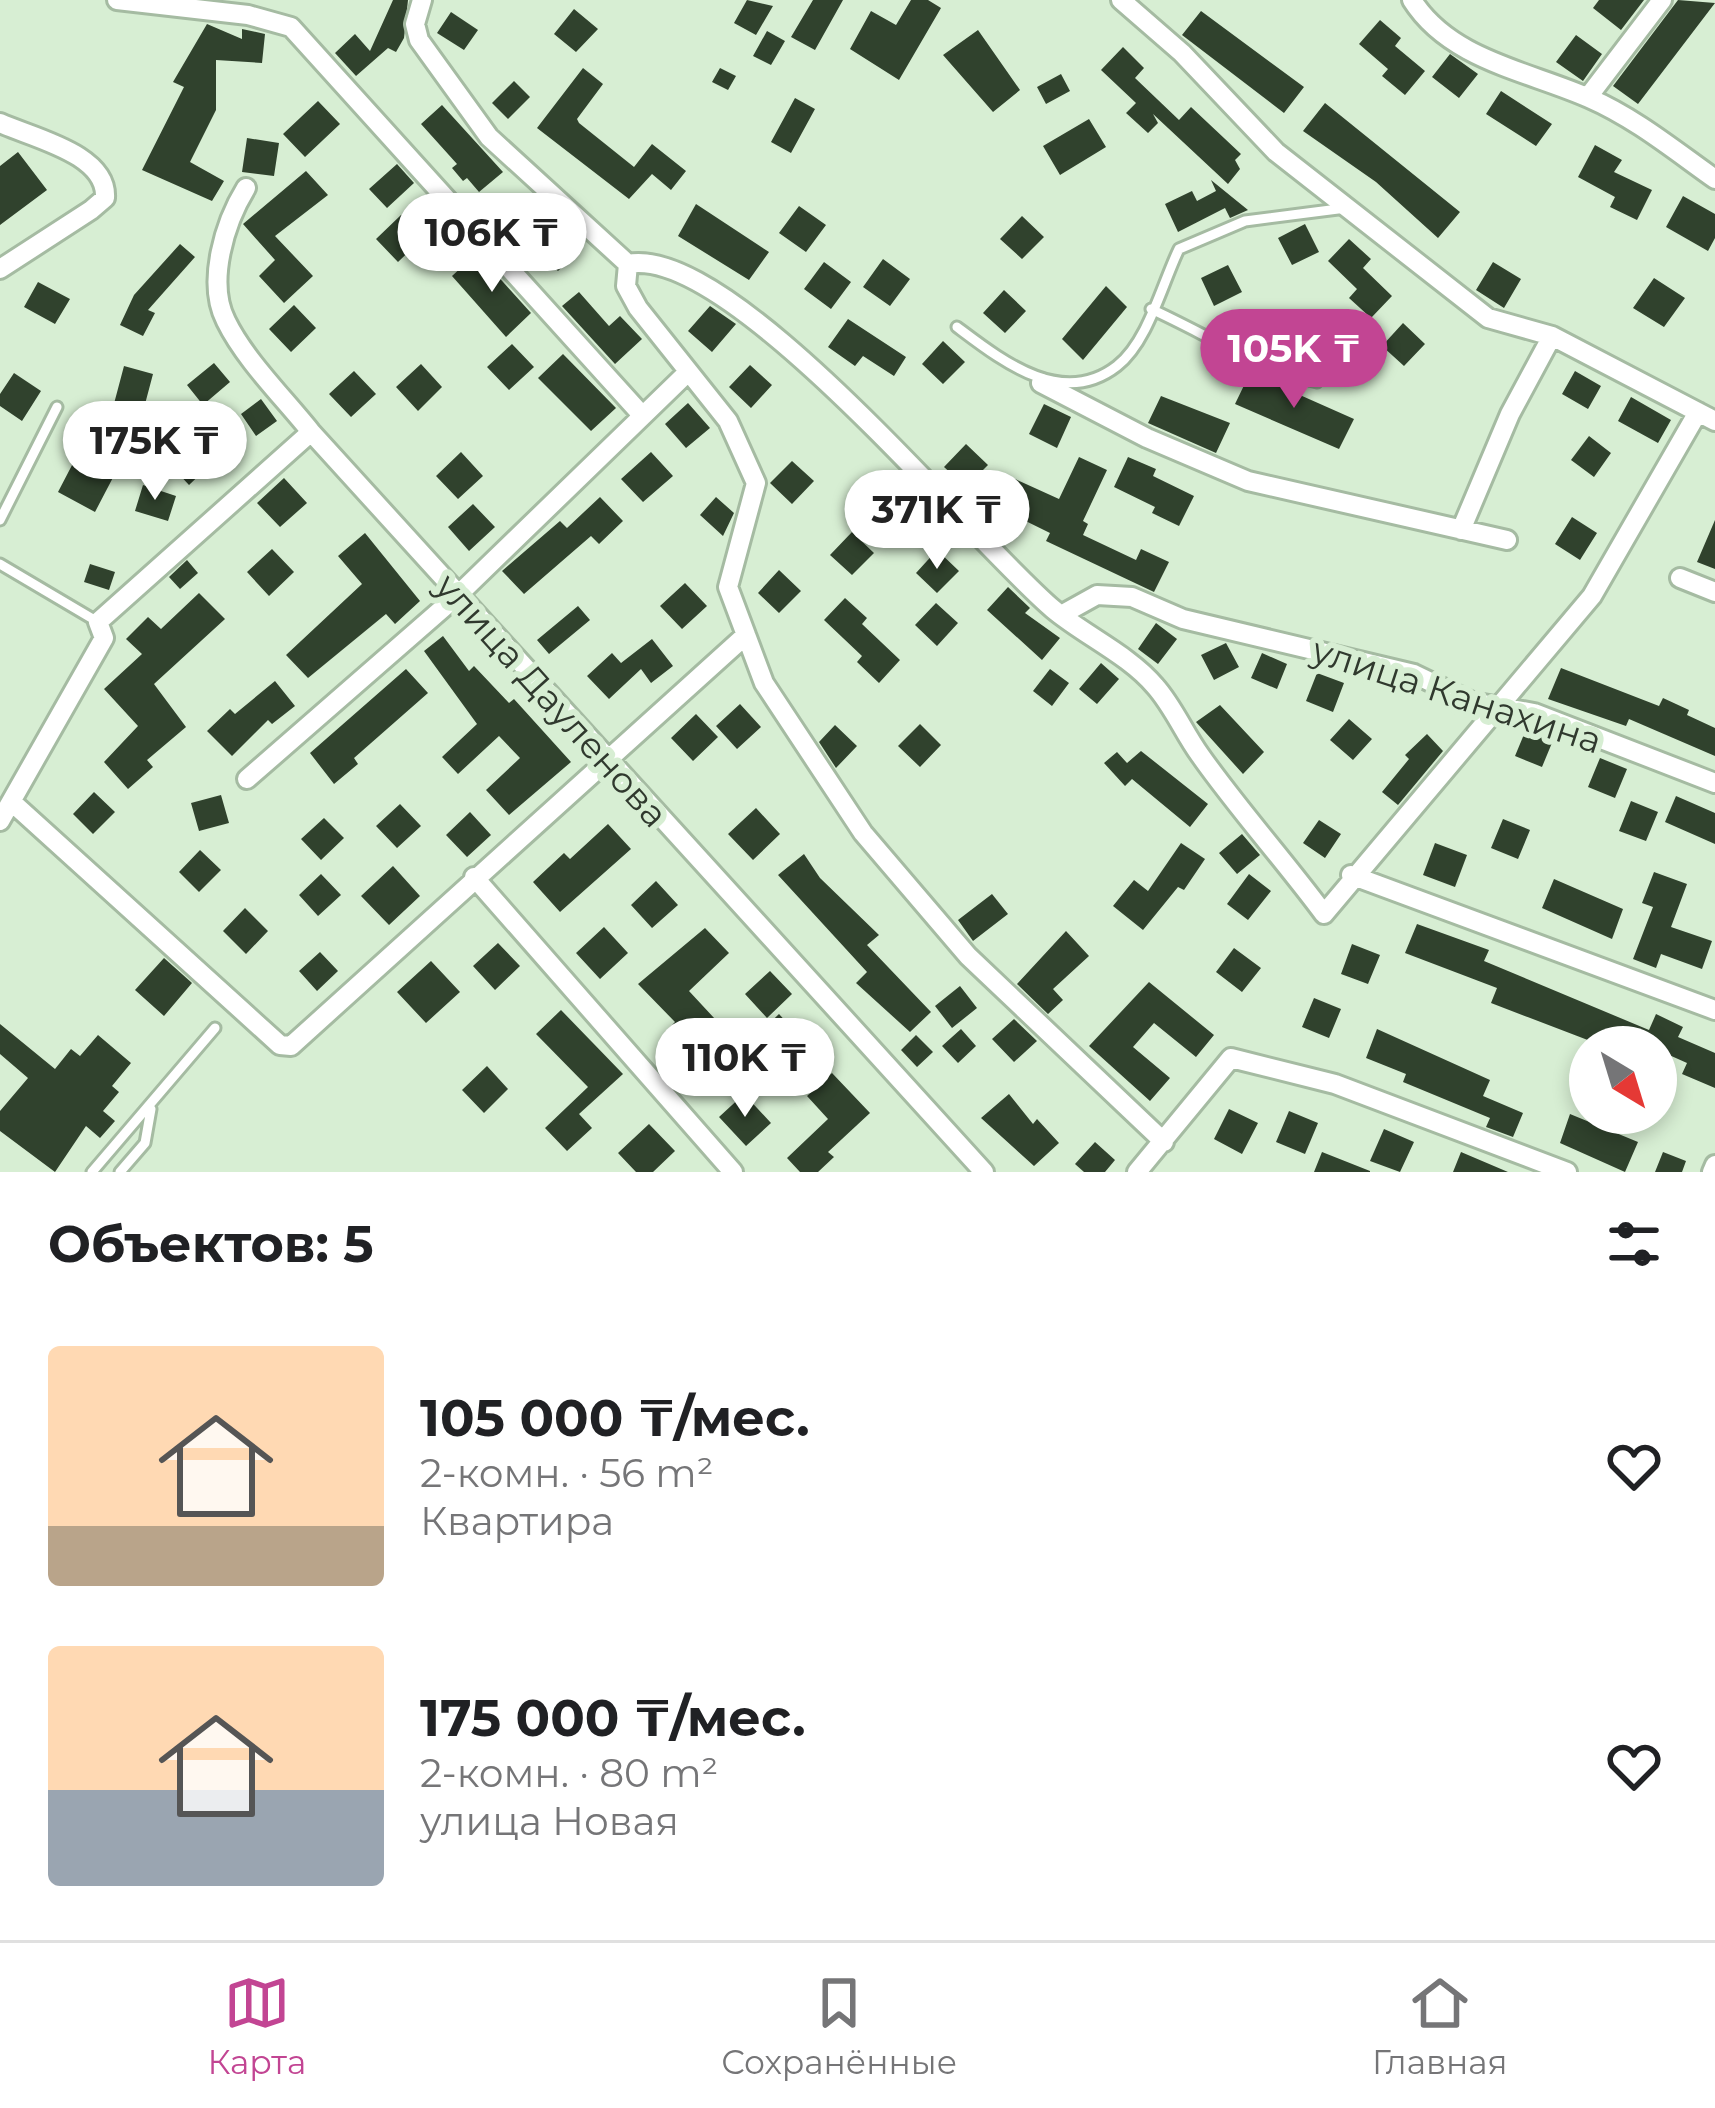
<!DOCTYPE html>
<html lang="ru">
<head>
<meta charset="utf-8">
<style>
	:root { --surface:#fff; --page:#f2f2f2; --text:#202124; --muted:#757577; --line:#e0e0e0; --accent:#c24593 }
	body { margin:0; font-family:Montserrat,sans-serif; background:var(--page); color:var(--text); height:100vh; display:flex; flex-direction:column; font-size:45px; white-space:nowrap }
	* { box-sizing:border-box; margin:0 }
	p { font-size:39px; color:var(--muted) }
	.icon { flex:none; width:66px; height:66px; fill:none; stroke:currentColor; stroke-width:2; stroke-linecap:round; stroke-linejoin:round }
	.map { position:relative; height:1172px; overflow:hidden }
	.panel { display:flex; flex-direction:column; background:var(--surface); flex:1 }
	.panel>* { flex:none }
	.needle { width:78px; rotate:142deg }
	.tools { position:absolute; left:1569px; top:1026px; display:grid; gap:24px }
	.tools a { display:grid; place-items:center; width:108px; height:108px; border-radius:50%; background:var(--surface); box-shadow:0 6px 18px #0003; font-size:60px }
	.price { position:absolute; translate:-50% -102px; padding:0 27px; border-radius:42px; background:#fff; color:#222; font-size:39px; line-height:78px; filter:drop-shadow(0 3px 6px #0008) }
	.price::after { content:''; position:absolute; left:50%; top:72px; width:36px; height:27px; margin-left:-18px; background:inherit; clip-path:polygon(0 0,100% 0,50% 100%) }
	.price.on { background:var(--accent); color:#fff }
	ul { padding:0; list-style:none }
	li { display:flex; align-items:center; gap:36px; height:300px; padding:0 48px }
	li span { display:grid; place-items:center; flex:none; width:336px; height:240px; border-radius:12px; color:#555 }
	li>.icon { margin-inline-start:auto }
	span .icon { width:144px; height:144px; fill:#fffc; stroke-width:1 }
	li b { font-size:51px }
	h2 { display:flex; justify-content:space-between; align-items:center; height:144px; padding:0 48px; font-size:51px }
	.tabs { display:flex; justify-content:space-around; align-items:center; height:168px; border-top:3px solid var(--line); background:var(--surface); font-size:33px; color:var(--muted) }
	.tabs a { display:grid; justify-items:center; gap:6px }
	.tabs .on { color:var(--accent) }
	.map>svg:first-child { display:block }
	.building { fill:#30422d }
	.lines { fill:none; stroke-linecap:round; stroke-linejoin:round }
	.service-casing { stroke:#a5bba2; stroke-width:15 }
	.minor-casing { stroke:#a5bba2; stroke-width:24 }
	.service { stroke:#fff; stroke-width:9 }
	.minor { stroke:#fff; stroke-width:18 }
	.labels { text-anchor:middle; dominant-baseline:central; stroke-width:12; stroke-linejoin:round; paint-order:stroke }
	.street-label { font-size:36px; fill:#30392e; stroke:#d7eed3 }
</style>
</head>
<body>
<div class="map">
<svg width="1715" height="1172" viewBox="0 0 1715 1172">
	<rect width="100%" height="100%" fill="#d7eed3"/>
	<!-- building -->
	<path class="building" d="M 393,0 L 408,0 L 404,38 L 396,52 L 388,48 L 356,76 L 335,53 L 355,34 L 370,51 Z
		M 747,0 L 773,6 L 756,35 L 734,23 Z
		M 813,0 L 843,0 L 815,50 L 791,37 Z
		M 911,0 L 928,0 L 941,8 L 899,80 L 850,49 L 871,11 L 896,25 Z
		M 1599,0 L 1644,0 L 1621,30 L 1593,8 Z
		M 1678,0 L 1715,3 L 1638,104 L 1613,86 Z
		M 574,9 L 598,29 L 576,52 L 554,34 Z
		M 1201,11 L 1304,87 L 1284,113 L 1182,35 Z
		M 451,12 L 478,30 L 464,50 L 437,33 Z
		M 1380,20 L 1401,38 L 1395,46 L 1425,71 L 1405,95 L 1382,76 L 1388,69 L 1359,44 Z
		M 207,24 L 242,39 L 242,29 L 265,34 L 262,63 L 216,60 L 216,110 L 190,162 L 224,181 L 212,201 L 142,170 L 184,87 L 173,82 Z
		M 978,30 L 1020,90 L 993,112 L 943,55 Z
		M 767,31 L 785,41 L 771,65 L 753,56 Z
		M 1576,35 L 1602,54 L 1583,81 L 1556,62 Z
		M 1123,47 L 1144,68 L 1135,78 L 1179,120 L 1191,107 L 1241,154 L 1235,160 L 1240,169 L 1228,184 L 1153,114 L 1158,123 L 1148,133 L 1126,113 L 1136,103 L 1101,70 Z
		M 1450,54 L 1478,74 L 1459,98 L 1432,77 Z
		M 583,68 L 603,84 L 577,119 L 579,123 L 634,167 L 652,144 L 686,171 L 671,190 L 652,174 L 629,199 L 537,128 Z
		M 720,68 L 736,76 L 728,90 L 712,82 Z
		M 1061,74 L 1070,91 L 1046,104 L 1037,87 Z
		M 514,81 L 530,97 L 508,119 L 492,103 Z
		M 1501,91 L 1552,124 L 1536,146 L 1486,114 Z
		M 795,98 L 815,109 L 791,153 L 771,142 Z
		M 318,101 L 340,124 L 305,157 L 283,134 Z
		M 1325,103 L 1460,212 L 1438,238 L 1376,182 L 1303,131 Z
		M 442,105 L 503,172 L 479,192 L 467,178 L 463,181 L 452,168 L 457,164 L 421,124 Z
		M 1089,119 L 1106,147 L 1060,175 L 1043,146 Z
		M 247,138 L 279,143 L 274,176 L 242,172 Z
		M 1595,145 L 1622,160 L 1614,172 L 1652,190 L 1637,220 L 1610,207 L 1615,197 L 1578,177 Z
		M 18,152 L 47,190 L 0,225 L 0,166 Z
		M 397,164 L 414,183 L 387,208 L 369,189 Z
		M 306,171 L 328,195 L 275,236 L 313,276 L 284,303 L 259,276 L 275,260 L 243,224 Z
		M 1211,180 L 1248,210 L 1230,218 L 1225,208 L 1178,232 L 1165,204 L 1192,191 L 1197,201 L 1216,191 Z
		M 1683,196 L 1715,214 L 1715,238 L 1708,251 L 1666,227 Z
		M 696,204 L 769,252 L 749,280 L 678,236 Z
		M 799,206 L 826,225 L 806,252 L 779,233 Z
		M 401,215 L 423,238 L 398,262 L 376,239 Z
		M 1022,216 L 1044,237 L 1022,259 L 1000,239 Z
		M 1305,224 L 1319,252 L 1292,265 L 1278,238 Z
		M 560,234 L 577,252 L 558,271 L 540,254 Z
		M 1349,239 L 1371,259 L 1363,268 L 1392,296 L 1371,318 L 1349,298 L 1357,289 L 1328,261 Z
		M 180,244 L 195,257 L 148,310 L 155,313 L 143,336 L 120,325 L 134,295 Z
		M 477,253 L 531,313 L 506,337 L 452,276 Z
		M 883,259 L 910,279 L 890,306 L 863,287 Z
		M 824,262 L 851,282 L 831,309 L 804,289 Z
		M 1493,262 L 1521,279 L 1504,308 L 1476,290 Z
		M 1228,265 L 1242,292 L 1214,306 L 1201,278 Z
		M 1654,278 L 1685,298 L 1664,327 L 1633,308 Z
		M 38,282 L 70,299 L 55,324 L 24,307 Z
		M 1106,286 L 1127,307 L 1083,360 L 1062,339 Z
		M 1004,290 L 1026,311 L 1005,333 L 983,313 Z
		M 579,292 L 609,326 L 620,316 L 642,339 L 615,364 L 562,306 Z
		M 294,305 L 316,328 L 291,352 L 269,329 Z
		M 710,306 L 736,324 L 712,352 L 688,331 Z
		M 848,319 L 906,357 L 894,376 L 863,356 L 855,366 L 828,347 Z
		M 1403,323 L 1425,344 L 1404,366 L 1382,346 Z
		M 943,341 L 965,362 L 943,384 L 922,364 Z
		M 512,344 L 534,367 L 509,390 L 487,367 Z
		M 563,354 L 616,408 L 591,431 L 538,378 Z
		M 214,363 L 230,382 L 203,405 L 187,385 Z
		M 421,364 L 442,387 L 418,411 L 396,387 Z
		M 750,365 L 772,385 L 751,408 L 729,387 Z
		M 124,366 L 153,374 L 140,423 L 111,415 Z
		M 354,371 L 376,394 L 351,417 L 329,394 Z
		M 1575,371 L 1601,386 L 1588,409 L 1562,394 Z
		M 14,373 L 41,391 L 22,421 L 0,406 L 0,394 Z
		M 1250,373 L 1354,419 L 1339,449 L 1235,404 Z
		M 1161,396 L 1230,423 L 1216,453 L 1148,423 Z
		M 1631,397 L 1671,420 L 1658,443 L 1618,421 Z
		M 261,399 L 277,421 L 256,436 L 241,414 Z
		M 688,403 L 710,428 L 686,448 L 665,424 Z
		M 1044,404 L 1071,417 L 1057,448 L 1029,434 Z
		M 182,436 L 210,465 L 189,485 L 162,456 Z
		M 1589,436 L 1611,453 L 1594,477 L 1571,460 Z
		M 966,444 L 988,465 L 966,487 L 944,467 Z
		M 82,446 L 119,466 L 95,512 L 58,492 Z
		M 461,452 L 483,476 L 458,499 L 436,476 Z
		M 651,452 L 673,476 L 643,502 L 621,479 Z
		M 1079,457 L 1107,470 L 1083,521 L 1088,524 L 1083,535 L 1136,560 L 1141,549 L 1169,562 L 1154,592 L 1046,541 L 1050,533 L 1001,509 L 1015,479 L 1059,499 Z
		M 1128,457 L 1156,469 L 1153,476 L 1194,496 L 1179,526 L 1152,513 L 1155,507 L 1114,487 Z
		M 792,461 L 814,481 L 792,504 L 770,483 Z
		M 284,478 L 307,503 L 280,527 L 257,503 Z
		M 881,479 L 903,499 L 881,522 L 860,501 Z
		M 143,485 L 176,496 L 168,521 L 135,511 Z
		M 600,497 L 623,521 L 599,544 L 591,536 L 524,594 L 502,571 L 560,521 L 567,528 Z
		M 716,497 L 734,513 L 723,536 L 700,515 Z
		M 473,504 L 495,527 L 469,551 L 448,527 Z
		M 1572,517 L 1597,533 L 1580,560 L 1555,544 Z
		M 1715,520 L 1715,569 L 1697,562 Z
		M 852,532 L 874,553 L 852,575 L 830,555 Z
		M 365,533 L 420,601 L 395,624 L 386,614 L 308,678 L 286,655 L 362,584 L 338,556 Z
		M 272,549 L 294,572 L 269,596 L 247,572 Z
		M 937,550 L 959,571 L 937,593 L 916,573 Z
		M 187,560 L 198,573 L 180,589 L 169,577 Z
		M 90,564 L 115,572 L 109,590 L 84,582 Z
		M 779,570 L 801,591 L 779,613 L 758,593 Z
		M 685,583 L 707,606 L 682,629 L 660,606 Z
		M 1008,587 L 1030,608 L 1025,613 L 1060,638 L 1042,660 L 987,610 Z
		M 199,593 L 225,619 L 154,684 L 186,727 L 147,760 L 153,767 L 128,789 L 104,762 L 138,726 L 104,689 L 142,654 L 126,639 L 148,617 L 161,629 Z
		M 845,598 L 867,618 L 862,624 L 900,660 L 879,683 L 857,662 L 862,656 L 824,620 Z
		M 936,603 L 958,623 L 937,646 L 915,625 Z
		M 578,606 L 590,620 L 549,654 L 537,640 Z
		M 1156,623 L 1177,639 L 1158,664 L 1138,649 Z
		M 443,636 L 469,671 L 474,666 L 509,703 L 514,699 L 571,762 L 509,815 L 486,790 L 520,758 L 499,736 L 458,774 L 442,757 L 477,724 L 424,651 Z
		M 652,639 L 673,666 L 651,683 L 641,669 L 609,699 L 587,676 L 612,653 L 621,663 Z
		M 1226,643 L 1239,667 L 1214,680 L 1201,655 Z
		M 1262,653 L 1287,664 L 1277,689 L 1251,678 Z
		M 1101,663 L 1119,679 L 1097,704 L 1079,689 Z
		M 1561,668 L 1659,706 L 1663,698 L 1689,710 L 1687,715 L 1715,728 L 1715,756 L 1629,719 L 1626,726 L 1548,699 Z
		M 406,669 L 428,693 L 354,758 L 358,764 L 334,784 L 310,753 Z
		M 1050,669 L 1069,683 L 1052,706 L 1033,691 Z
		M 1317,673 L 1344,683 L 1333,712 L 1306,701 Z
		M 275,681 L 295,706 L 272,724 L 268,720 L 232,756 L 207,731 L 230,709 L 235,714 Z
		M 740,704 L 761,727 L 737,749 L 716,726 Z
		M 1220,705 L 1264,752 L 1243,774 L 1196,722 Z
		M 696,714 L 718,737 L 693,761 L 671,738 Z
		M 1349,719 L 1372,739 L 1353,760 L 1330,740 Z
		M 920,724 L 941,745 L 920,767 L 898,746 Z
		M 835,725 L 857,746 L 836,768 L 819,742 Z
		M 1527,727 L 1554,738 L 1542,767 L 1515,756 Z
		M 1427,734 L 1443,751 L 1398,805 L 1382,792 L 1409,759 L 1405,755 Z
		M 1141,751 L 1208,804 L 1190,827 L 1132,779 L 1125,786 L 1104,763 L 1117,752 L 1127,763 Z
		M 1600,758 L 1627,769 L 1615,798 L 1588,787 Z
		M 94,792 L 115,812 L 93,834 L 73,814 Z
		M 221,795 L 229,823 L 199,831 L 191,803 Z
		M 1676,796 L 1715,813 L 1715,844 L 1665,822 Z
		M 1631,801 L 1658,812 L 1646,841 L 1619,831 Z
		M 400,804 L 421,826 L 397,848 L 376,826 Z
		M 756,808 L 780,834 L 753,860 L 728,834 Z
		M 470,812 L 491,835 L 467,857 L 446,835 Z
		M 324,818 L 344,838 L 321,860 L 301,839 Z
		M 1503,819 L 1530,830 L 1518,859 L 1491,848 Z
		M 1319,820 L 1341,834 L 1325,858 L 1303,843 Z
		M 608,824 L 631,849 L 560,912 L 533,882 L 564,853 L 570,859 Z
		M 1242,834 L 1260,855 L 1237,874 L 1219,853 Z
		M 1181,843 L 1205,859 L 1184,890 L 1178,887 L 1143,930 L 1113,906 L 1134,880 L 1148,891 Z
		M 1435,843 L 1467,855 L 1455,887 L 1423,875 Z
		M 200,850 L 221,870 L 199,892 L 179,872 Z
		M 804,854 L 820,878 L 879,935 L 867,945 L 931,1012 L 910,1032 L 856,983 L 867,972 L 778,875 Z
		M 393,866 L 420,896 L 389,925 L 361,896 Z
		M 1654,872 L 1687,884 L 1671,927 L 1712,941 L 1702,969 L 1661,954 L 1656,968 L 1633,959 L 1653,907 L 1642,903 Z
		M 321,874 L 341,895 L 318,916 L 299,895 Z
		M 1249,874 L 1271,891 L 1248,920 L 1227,904 Z
		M 1554,879 L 1623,909 L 1612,939 L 1542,908 Z
		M 656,881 L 678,905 L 652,928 L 631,905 Z
		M 992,894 L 1008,914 L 973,941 L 958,920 Z
		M 245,908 L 268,931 L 246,954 L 223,931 Z
		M 1417,924 L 1489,950 L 1484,961 L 1649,1030 L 1656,1014 L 1683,1027 L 1678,1037 L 1715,1053 L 1715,1088 L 1682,1074 L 1687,1063 L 1622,1034 L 1616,1047 L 1606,1047 L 1491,1003 L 1497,988 L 1405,953 Z
		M 604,927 L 628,953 L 600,979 L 576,953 Z
		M 705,928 L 729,953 L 689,991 L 715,1019 L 682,1049 L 665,1032 L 675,1022 L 638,984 Z
		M 1066,931 L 1089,956 L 1053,989 L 1063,1000 L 1048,1014 L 1017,984 Z
		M 498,943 L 520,966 L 495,990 L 473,966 Z
		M 1352,944 L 1380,955 L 1368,984 L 1341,974 Z
		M 1234,948 L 1261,968 L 1242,992 L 1216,972 Z
		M 320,952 L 338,971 L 317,991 L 299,971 Z
		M 164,958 L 192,983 L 164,1016 L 135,990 Z
		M 431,961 L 460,992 L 426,1023 L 397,992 Z
		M 770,971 L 792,994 L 767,1018 L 745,994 Z
		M 1149,982 L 1214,1035 L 1196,1057 L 1154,1023 L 1133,1047 L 1170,1078 L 1150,1101 L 1089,1046 Z
		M 960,986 L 977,1008 L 952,1028 L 935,1006 Z
		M 1314,998 L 1341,1009 L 1329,1038 L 1302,1027 Z
		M 561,1010 L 623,1074 L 579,1114 L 592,1128 L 567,1151 L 545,1128 L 588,1087 L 536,1034 Z
		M 779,1014 L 814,1052 L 790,1076 L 754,1038 Z
		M 1014,1019 L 1037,1041 L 1014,1062 L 992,1039 Z
		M 0,1024 L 55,1069 L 71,1049 L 80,1056 L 98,1035 L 131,1063 L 112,1086 L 119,1092 L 103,1111 L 115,1121 L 100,1138 L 86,1126 L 55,1172 L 0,1131 L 0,1111 L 28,1078 L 0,1054 Z
		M 961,1029 L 976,1046 L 958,1063 L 942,1046 Z
		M 1377,1029 L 1490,1080 L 1483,1096 L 1523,1113 L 1513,1137 L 1486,1127 L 1490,1118 L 1403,1082 L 1406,1074 L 1366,1058 Z
		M 916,1035 L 933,1052 L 917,1067 L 901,1050 Z
		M 487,1066 L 508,1089 L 484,1113 L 462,1090 Z
		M 832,1073 L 870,1113 L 828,1152 L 834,1157 L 818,1172 L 800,1172 L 787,1158 L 828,1119 L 807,1096 Z
		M 744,1094 L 771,1123 L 746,1146 L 719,1117 Z
		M 1009,1094 L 1033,1124 L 1037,1119 L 1059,1143 L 1034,1166 L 981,1118 Z
		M 1229,1109 L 1258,1123 L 1242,1154 L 1214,1139 Z
		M 1289,1111 L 1318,1123 L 1305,1154 L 1276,1142 Z
		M 1570,1114 L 1638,1142 L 1625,1172 L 1560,1143 Z
		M 649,1124 L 675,1151 L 653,1172 L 636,1172 L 618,1153 Z
		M 1384,1129 L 1414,1142 L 1400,1172 L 1370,1161 Z
		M 1095,1142 L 1115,1160 L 1105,1172 L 1084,1172 L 1075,1164 Z
		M 1322,1152 L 1370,1171 L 1370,1172 L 1314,1172 Z
		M 1461,1152 L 1508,1172 L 1453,1172 Z
		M 1663,1152 L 1686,1161 L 1682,1172 L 1655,1172 Z"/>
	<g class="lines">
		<!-- service casing -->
		<g class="service-casing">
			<path id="service" d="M 1151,309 C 1206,334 1258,368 1317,382
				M 957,327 C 1001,360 1062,409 1117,366 C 1148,342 1162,284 1179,249 L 1245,221 L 1346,208
				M 0,520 L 57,407
				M 0,564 L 98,622
				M 92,1172 L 215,1028
				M 120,1172 L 145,1143 L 151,1109"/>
		</g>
		<!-- minor casing -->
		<g class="minor-casing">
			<path id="minor" d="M 117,0 L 248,15 L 291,27 L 641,414
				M 422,0 L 415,24 L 419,40 L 489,137 L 628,264
				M 1121,0 L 1182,53 L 1276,152 L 1488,318 L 1552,336 L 1715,421
				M 1412,0 C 1450,60 1528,71 1589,98 C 1635,118 1674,150 1715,179
				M 1588,97 L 1662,0
				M 0,123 C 33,138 108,154 105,198 L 91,210 L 0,269
				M 246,188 C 225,222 206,282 226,321 C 245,360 284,398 311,432 L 984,1172
				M 1041,383 L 1147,438 L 1248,481 L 1507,540
				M 1461,530 L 1510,414 L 1552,336
				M 1680,578 L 1715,592
				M 1061,615 L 1097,595 L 1132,597 L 1183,619 L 1414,674 L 1472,702 L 1534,713 L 1715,783
				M 247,779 L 458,595 L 688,372
				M 14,804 L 280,1045 L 291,1046 L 746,635
				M 0,821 L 104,638 L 98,622 L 311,432
				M 1351,875 L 1715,1010
				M 474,877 L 733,1172
				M 1164,1142 L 968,956 L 863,833 L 764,683 L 728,587 L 756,483 L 728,421 L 638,308 L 626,286 L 628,264 C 732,244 971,540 1053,609 C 1084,635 1129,655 1155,686 C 1173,706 1184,733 1200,755 C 1238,809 1284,860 1324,914 L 1592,596 L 1698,412
				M 1137,1172 L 1231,1058 L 1335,1084 L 1567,1172
				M 1712,1172 L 1715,1165"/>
		</g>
		<!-- service -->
		<use href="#service" class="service"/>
		<!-- minor -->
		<use href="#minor" class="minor"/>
	</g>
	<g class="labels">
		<!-- street labels -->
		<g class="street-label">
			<text transform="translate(1457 695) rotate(18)">улица Канахина</text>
			<text transform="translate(552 700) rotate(48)">улица Дауленова</text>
		</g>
	</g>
</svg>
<div class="tools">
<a><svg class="needle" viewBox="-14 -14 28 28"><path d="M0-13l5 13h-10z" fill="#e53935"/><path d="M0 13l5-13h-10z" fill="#757577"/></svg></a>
</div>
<b class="price" style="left:492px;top:295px">106K ₸</b>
<b class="price on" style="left:1294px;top:411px">105K ₸</b>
<b class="price" style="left:155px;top:503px">175K ₸</b>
<b class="price" style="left:937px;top:572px">371K ₸</b>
<b class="price" style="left:745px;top:1120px">110K ₸</b>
</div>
<section class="panel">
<h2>Объектов: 5<svg class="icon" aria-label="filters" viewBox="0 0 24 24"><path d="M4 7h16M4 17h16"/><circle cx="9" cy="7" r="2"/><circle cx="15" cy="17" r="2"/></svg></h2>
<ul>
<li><span style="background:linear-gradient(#ffd9b3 75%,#b9a48a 0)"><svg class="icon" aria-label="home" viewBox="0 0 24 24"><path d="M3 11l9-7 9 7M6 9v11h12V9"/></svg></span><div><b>105 000 ₸/мес.</b><p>2-комн. · 56 m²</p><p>Квартира</p></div><svg class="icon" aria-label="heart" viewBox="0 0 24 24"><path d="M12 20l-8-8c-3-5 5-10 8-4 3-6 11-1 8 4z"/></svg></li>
<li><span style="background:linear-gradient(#ffd9b3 60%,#9aa5b1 0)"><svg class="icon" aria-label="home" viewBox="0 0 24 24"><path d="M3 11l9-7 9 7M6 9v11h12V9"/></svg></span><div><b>175 000 ₸/мес.</b><p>2-комн. · 80 m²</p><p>улица Новая</p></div><svg class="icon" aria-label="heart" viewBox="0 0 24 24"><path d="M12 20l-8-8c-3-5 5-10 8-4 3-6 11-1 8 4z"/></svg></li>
</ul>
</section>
<nav class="tabs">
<a class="on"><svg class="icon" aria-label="map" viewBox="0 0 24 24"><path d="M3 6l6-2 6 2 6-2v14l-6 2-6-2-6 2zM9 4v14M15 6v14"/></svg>Карта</a>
<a><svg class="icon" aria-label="saved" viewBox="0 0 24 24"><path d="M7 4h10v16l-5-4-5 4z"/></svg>Сохранённые</a>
<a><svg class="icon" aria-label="home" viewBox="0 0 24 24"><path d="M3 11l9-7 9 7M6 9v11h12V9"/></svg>Главная</a>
</nav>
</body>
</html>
